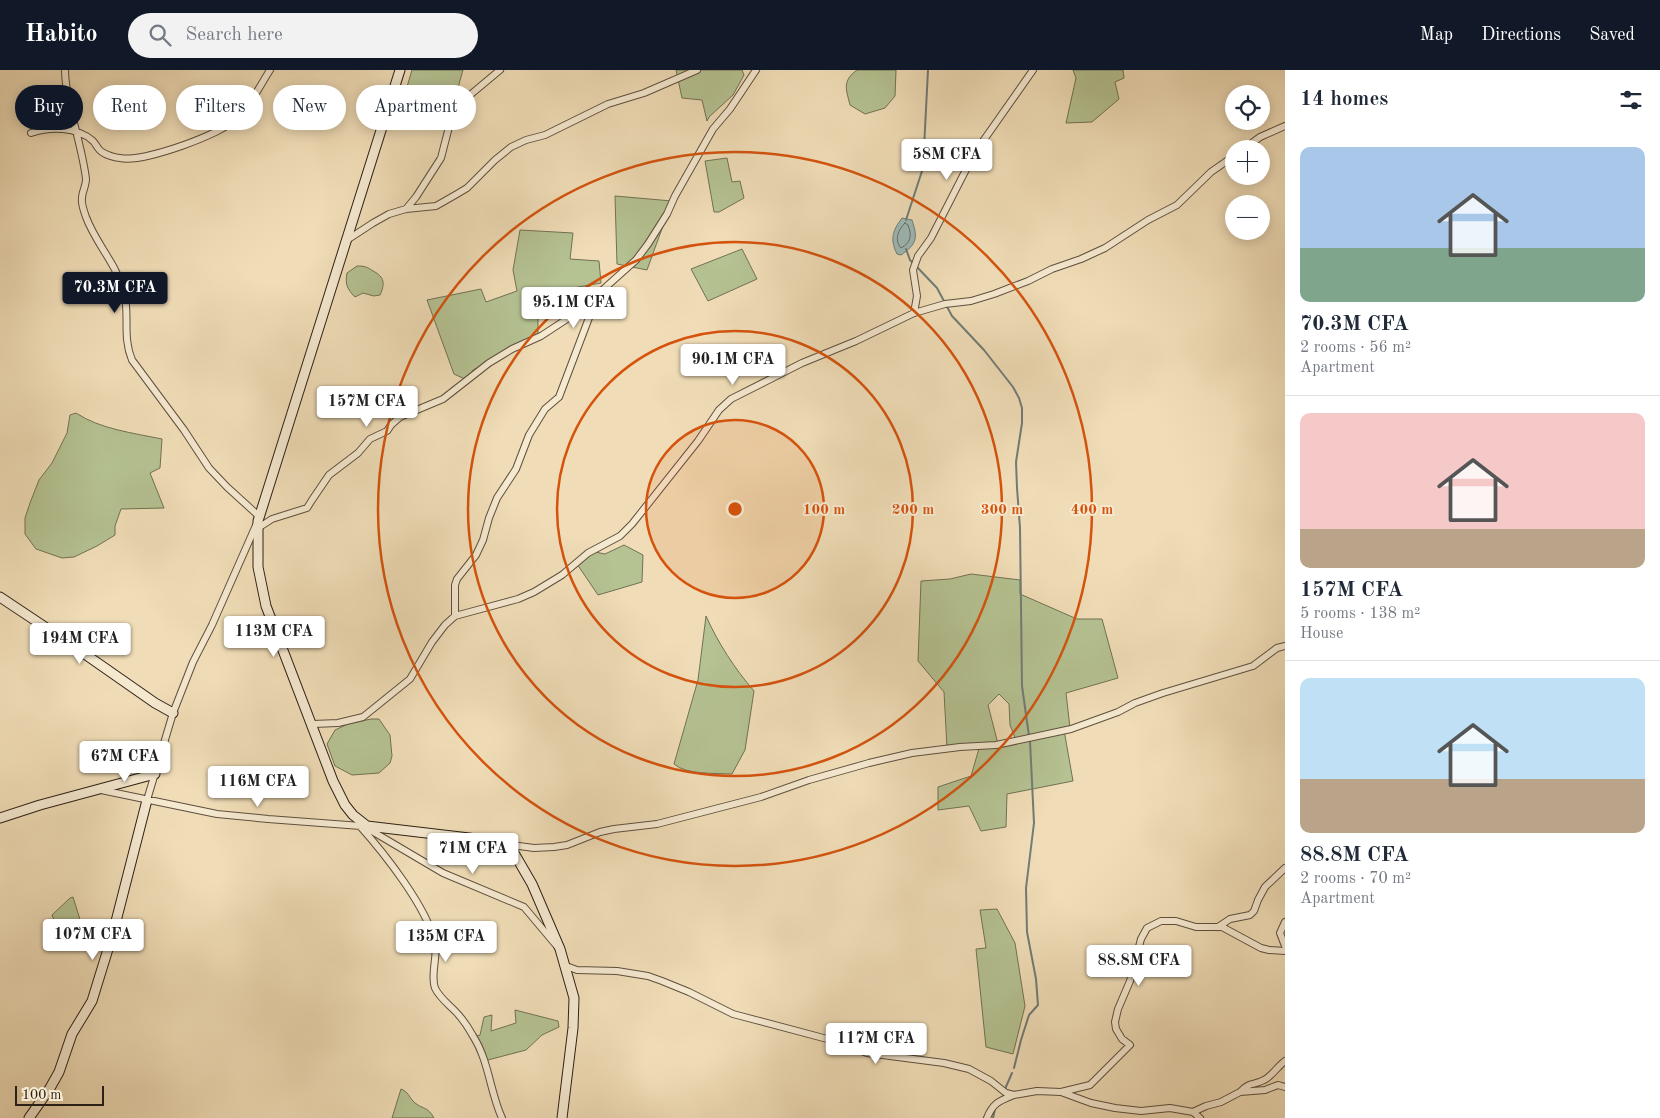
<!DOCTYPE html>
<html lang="en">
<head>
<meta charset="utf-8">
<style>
	:root { --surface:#fff; --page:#f2f2f3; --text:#1f2937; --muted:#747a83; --line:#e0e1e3; --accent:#111827 }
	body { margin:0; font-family:"Old Standard TT",serif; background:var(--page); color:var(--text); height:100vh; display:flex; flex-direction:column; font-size:19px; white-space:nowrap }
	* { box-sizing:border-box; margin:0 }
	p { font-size:16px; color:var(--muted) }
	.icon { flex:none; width:28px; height:28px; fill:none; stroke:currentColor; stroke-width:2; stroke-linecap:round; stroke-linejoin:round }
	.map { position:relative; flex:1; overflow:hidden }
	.panel { display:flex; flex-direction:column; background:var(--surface); width:375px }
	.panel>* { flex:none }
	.guide { position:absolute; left:15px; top:15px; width:475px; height:45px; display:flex; gap:10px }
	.buttons { position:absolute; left:1225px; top:15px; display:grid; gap:10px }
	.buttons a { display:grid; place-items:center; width:45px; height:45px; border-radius:50%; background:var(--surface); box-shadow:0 2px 12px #0003; font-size:25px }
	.scale { position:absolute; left:15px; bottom:12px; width:89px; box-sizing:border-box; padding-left:5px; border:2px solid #2d2016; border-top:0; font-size:14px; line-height:18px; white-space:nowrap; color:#2d2016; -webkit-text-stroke:4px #f5e9d0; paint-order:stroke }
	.price { position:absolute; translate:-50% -42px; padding:0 11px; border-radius:5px; background:#fff; color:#222; font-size:16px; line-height:32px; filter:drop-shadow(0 1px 2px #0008) }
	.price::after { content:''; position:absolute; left:50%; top:30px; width:15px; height:11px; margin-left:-8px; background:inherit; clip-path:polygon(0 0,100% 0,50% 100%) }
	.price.active { background:var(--accent); color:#fff }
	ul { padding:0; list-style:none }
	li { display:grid; align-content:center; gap:10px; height:265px; padding:0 15px }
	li+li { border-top:1px solid var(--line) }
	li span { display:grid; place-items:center; height:155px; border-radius:10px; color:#555 }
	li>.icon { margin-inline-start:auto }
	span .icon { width:90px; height:90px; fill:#fffc; stroke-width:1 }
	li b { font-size:21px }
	h2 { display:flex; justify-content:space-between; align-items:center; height:60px; padding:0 15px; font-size:21px }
	.pill { padding:0 18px; border-radius:22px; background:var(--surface); box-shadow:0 2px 12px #0003; font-size:18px; line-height:45px }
	.pill.active { background:var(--accent); color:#fff }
	header { display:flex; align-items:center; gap:30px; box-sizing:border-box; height:70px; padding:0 25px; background:var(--accent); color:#fff }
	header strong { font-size:24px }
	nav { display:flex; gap:28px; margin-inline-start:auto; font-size:18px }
	.search { width:350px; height:45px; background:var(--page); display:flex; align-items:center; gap:12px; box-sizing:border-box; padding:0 18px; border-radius:28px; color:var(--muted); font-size:19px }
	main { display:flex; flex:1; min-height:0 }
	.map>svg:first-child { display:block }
	.green { fill:#b5c292; stroke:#717154; fill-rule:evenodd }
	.water { fill:#9dbab8; stroke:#707c77 }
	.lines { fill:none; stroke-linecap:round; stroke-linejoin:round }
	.shore { stroke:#656d67; stroke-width:1 }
	.stream { stroke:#707c77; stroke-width:2 }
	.street-casing { stroke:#5e4f3e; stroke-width:8 }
	.secondary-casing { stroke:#2d2016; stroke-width:11 }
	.street { stroke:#f5e9d0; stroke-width:6 }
	.secondary { stroke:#f5e9d0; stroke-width:9 }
	.ring { fill:none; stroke:#d5530d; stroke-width:2.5 }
	.centre { fill:#d5530d; stroke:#f5e9d0; stroke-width:2.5 }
	.ring-label { font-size:15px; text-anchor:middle; font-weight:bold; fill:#d5530d; stroke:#f5e9d0; stroke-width:4; stroke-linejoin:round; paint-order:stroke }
</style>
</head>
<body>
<header>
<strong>Habito</strong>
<div class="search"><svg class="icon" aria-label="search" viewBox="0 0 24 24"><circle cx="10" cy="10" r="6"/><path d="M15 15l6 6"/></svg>Search here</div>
<nav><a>Map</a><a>Directions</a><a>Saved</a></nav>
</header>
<main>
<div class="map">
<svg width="1285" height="1048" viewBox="0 0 1285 1048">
	<rect width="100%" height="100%" fill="#f0ddb7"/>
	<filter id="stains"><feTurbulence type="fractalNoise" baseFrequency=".004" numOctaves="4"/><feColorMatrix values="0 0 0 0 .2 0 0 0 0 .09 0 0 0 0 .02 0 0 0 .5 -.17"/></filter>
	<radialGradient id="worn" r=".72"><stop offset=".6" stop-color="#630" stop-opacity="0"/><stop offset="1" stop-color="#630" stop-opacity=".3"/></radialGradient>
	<!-- green -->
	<path class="green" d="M 412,0 L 463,0 L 447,57 L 398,47 Z
		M 676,0 L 742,0 L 744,5 L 733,25 L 709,47 L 707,51 L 702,30 L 682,28 Z
		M 857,0 L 896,0 L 895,26 L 885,38 L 865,44 L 850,35 C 846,19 842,11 857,0 Z
		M 1073,0 L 1123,0 L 1124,8 L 1115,12 L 1119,29 L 1092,52 L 1066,53 L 1076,8 Z
		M 727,88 L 732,112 L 740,111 L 744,128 L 719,142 L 714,142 L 705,91 Z
		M 615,126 L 672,131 L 647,200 L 617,194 Z
		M 520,160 L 573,163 L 570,189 L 599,191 L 601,213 L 573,218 L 575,232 L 538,239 L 538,265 L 473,300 L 467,310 L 454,304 L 427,230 L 481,219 L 486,232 L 517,221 L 513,200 Z
		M 742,179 L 757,209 L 708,231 L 691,199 Z
		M 357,196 C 365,196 367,197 373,201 C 385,207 385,214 380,225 L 374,226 L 363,223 L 355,227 C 347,219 345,214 347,203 Z
		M 76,343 C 100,359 133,363 162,369 L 160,398 L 150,403 L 164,438 L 121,439 L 115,456 L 115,465 L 97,476 L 74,487 L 62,488 L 36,479 L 25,464 L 25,448 L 30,433 L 39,410 L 52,393 L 67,363 L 70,345 Z
		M 624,475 L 643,485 L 642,512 L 598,525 L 577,494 L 588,485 L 595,482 L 605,484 Z
		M 971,504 L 1020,510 L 1020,524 L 1077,549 L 1102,549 L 1118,608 L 1066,623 L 1070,658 L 1064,660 L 1073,711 L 1007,724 L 1006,757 L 981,761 L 969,736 L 938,740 L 938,717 L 971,706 L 980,675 L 947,678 L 944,622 L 918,591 L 921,511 L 950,509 ZM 999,624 L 1009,634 L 1010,655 L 1016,670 L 998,674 L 988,635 Z
		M 706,546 C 718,573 735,599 754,621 L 745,680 L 732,704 C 716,703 686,705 674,694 L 698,610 Z
		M 371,649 L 379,649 L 390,665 L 392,686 L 390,693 L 379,703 L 352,705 L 335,696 L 327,674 L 335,660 L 348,654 Z
		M 73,827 L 87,872 L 90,875 L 79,879 L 62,870 L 52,845 L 70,828 Z
		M 997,839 L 1015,873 L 1025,936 L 1013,984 L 986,977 L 976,879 L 986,878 L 980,840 Z
		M 515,940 L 558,951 L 559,957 L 542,965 L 526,980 L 484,991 L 474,967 L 480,965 L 484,947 L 492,945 L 491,961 L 516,953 Z
		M 401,1019 C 409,1022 409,1028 415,1033 C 424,1040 427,1036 434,1048 L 392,1048 Z"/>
	<!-- water -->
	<path class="water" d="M 902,148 L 912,150 C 918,168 917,174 901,185 L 897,184 C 890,170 892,161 902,148 Z"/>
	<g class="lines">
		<!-- shore -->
		<path class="shore" d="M 905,153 L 908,155 C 912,165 911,173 901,178 C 894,170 898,160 905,153 Z"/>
		<!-- stream -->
		<path class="stream" d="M 906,150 L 923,98 L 928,0
			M 906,179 L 910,190 L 913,193
			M 916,196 L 937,218 L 952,246 L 984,280 L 1013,317 L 1019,328 L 1022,338 L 1022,353 L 1016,392 L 1017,418 L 1020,458 L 1022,616 L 1029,666
			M 1014,998 L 1021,970 L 1029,945 L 1038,935 L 1036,909 L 1027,862 L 1026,818 L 1034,753 L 1030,671
			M 1005,1019 L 1012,1003
			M 993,1048 L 995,1039"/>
		<!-- street casing -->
		<g class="street-casing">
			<path id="street" d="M 65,0 C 65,10 67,21 69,30 C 74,57 83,83 86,109 C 86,116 82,122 82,128 C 81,134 84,141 86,147 C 96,174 116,193 124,222 C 130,245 122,266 132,290 L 184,360 L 209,398 L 227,417 L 260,447
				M 31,63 C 49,57 77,56 93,71 C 96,74 98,80 102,82 C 106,85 116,88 120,88 C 143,93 222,64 238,48 C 251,34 260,16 270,0
				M 1244,79 L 1260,67 L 1285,56
				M 406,139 L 416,127 L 441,88 L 450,53 L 456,40 L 470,25 L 500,0
				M 347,170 L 373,153 L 389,144 L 406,139 L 436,136 L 457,124 L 467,118 L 495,90 L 511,77 L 526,70 L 545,65 L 608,34 L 644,23 L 697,0
				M 914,243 L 917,226 L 913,200 L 918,186 L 931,168 L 974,84 L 1033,0
				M 258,458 L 272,449 L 307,438 L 312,430 L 329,405 L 358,383 L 370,369 L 387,361 L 391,355 L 400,347 L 443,329 L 489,293 L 512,279 L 541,266 L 567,249 L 597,225
				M 455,546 L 455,515 L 457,509 L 476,485 L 483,470 L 489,448 L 497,428 L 516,399 L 529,365 L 545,339 L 559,327 L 598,224 L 636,190 L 648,174 L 667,144 L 675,126 L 713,59 L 730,39 L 756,0
				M 313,654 L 338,653 L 363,647 L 410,609 L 432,572 L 445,555 L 455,546 L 518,529 L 534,522 L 562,505 L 588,483 L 620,466 L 632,454 L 698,371 L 719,340 L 731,329 L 802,293 L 856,271 L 914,243 L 945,234 L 971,231 L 994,224 L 1028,211 L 1052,199 L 1081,189 L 1105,178 L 1148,150 L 1177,135 L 1211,102 L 1234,86
				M 101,720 L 217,744 L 268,749 L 361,756
				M 147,730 L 173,643 L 193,592 L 212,555 L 257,453
				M 359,755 C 384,783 427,837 435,873 C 438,887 430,904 435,918 C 439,927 448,934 455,941 C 462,948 468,957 473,966 C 489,991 490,1022 502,1048
				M 365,757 L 443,803 L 524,837 L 556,875
				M 504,774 L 534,778 L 554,777 L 567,775 L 600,762 L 614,759 L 657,754 L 761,727 L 809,710 L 869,693 L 912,683 L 960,677 L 996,675 L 1071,659 L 1118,642 L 1135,633 L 1163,623 L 1253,596 L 1277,578 L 1285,576
				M 1285,852 L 1280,863 L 1285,876
				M 1218,857 L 1230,849 L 1250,845 L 1254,841 L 1258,830 L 1265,817 L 1285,798
				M 566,896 L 577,900 L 617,901 L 648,906 L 662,911 L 689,922 L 733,944 L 831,970 L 867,983 L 944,993 L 969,999 L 991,1011 L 1006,1023 L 1014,1025 L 1037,1021 L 1061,1022 L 1091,1033 L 1115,1038 L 1141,1041 L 1170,1038 L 1193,1042 L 1200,1048
				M 1061,1022 L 1090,1015 L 1130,975 L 1122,969 L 1116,959 L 1115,952 L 1118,939 L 1130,911 L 1141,869 L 1147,858 L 1161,851 L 1176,851 L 1196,857 L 1222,857 L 1261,878 L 1269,880 L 1285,881
				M 1240,1022 C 1251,1011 1252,1016 1264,1010 C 1271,1007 1278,996 1285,991
				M 1193,1042 L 1206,1036 L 1221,1032 L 1240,1022 L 1265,1020 L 1278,1015 L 1285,1017
				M 987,1048 C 993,1033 999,1031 1014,1025"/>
		</g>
		<!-- secondary casing -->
		<g class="secondary-casing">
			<path id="secondary" d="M 400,0 L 258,451 L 258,497 L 266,536 L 333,711 L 345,735 L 353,745 L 367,756 L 469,768 L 503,774 L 514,783 L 532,814 L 560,879 L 574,928 L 573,958 L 562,1048
				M 0,527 L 69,573 L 155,633 L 173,643
				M 0,748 L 40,735 L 155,704
				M 29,1048 L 50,1018 L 59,1002 L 72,964 L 92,931 L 113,863 L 147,730"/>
		</g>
		<!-- street -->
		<use href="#street" class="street"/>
		<!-- secondary -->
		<use href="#secondary" class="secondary"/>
	</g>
	<!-- distance rings -->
	<circle cx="735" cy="439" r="89" fill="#d5530d" fill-opacity=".12"/>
	<g class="ring">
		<circle cx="735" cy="439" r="89"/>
		<circle cx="735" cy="439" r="178"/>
		<circle cx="735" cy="439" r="267"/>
		<circle cx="735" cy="439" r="357"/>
	</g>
	<circle cx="735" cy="439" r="8" class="centre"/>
	<g class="ring-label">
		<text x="824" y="444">100 m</text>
		<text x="913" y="444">200 m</text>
		<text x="1002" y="444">300 m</text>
		<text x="1092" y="444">400 m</text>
	</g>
	<rect width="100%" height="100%" filter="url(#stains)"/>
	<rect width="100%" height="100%" fill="url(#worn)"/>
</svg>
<div class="buttons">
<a><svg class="icon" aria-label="locate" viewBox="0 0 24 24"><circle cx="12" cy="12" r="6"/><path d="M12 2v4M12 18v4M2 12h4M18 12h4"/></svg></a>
<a>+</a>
<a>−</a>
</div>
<div class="scale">100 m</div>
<b class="price" style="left:947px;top:111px">58M CFA</b>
<b class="price active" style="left:115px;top:244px">70.3M CFA</b>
<b class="price" style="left:574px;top:259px">95.1M CFA</b>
<b class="price" style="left:733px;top:316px">90.1M CFA</b>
<b class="price" style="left:367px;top:358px">157M CFA</b>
<b class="price" style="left:274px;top:588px">113M CFA</b>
<b class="price" style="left:80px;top:595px">194M CFA</b>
<b class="price" style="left:125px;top:713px">67M CFA</b>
<b class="price" style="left:258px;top:738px">116M CFA</b>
<b class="price" style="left:473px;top:805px">71M CFA</b>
<b class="price" style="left:93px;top:891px">107M CFA</b>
<b class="price" style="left:446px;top:893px">135M CFA</b>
<b class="price" style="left:1139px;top:917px">88.8M CFA</b>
<b class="price" style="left:876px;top:995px">117M CFA</b>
<div class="guide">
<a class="pill active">Buy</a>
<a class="pill">Rent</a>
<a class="pill">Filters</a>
<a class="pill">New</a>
<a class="pill">Apartment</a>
</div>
</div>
<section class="panel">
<h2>14 homes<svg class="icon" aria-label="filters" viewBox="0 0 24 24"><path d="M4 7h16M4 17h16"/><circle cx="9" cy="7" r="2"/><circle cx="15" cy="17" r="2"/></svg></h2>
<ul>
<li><span style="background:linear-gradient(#a9c7e8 65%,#7fa58c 0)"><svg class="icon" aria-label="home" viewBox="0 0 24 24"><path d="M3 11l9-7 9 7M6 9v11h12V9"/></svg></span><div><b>70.3M CFA</b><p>2 rooms · 56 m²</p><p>Apartment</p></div></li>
<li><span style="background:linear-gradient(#f6c9c9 75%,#b9a48a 0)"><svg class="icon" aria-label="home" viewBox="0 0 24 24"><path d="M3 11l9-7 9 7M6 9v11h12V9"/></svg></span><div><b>157M CFA</b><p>5 rooms · 138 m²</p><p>House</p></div></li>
<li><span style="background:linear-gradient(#bfe0f5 65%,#b9a48a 0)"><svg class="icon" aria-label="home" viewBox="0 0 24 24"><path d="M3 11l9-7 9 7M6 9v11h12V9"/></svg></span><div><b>88.8M CFA</b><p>2 rooms · 70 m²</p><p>Apartment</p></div></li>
</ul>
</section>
</main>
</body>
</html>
